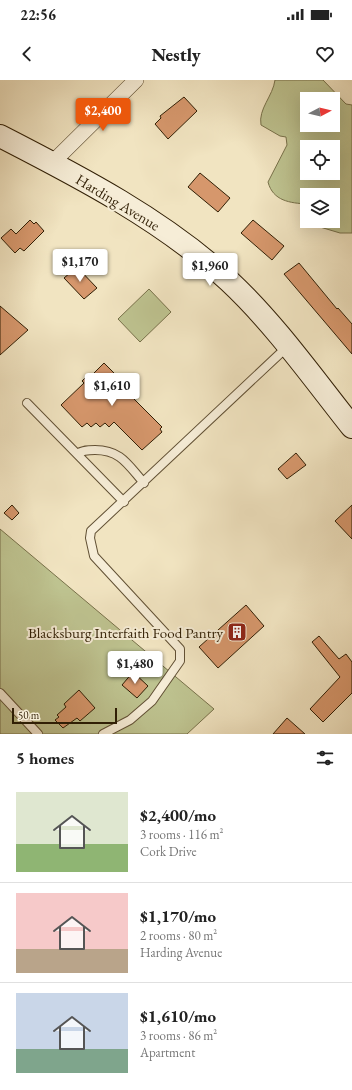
<!DOCTYPE html>
<html lang="en">
<head>
<meta charset="utf-8">
<style>
	:root { --surface:#fff; --page:#f6f6f6; --text:#222; --muted:#767676; --line:#e0e0e0; --accent:#ea580c }
	body { margin:0; font-family:"EB Garamond",serif; background:var(--page); color:var(--text); height:100vh; display:flex; flex-direction:column; font-size:15px; white-space:nowrap }
	* { box-sizing:border-box; margin:0 }
	p { font-size:13px; color:var(--muted) }
	.icon { flex:none; width:22px; height:22px; fill:none; stroke:currentColor; stroke-width:2; stroke-linecap:round; stroke-linejoin:round }
	.map { position:relative; height:654px; overflow:hidden }
	.drawer { display:flex; flex-direction:column; background:var(--surface); flex:1 }
	.drawer>* { flex:none }
	.needle { width:26px; rotate:83deg }
	.fabs { position:absolute; left:300px; top:12px; display:grid; gap:8px }
	.fabs a { display:grid; place-items:center; width:40px; height:40px; border-radius:0px; background:var(--surface); box-shadow:0 4px 16px #0002; font-size:20px }
	.scale { position:absolute; left:12px; bottom:10px; width:105px; box-sizing:border-box; padding-left:4px; border:2px solid #311f05; border-top:0; font-size:11px; line-height:14px; white-space:nowrap; color:#311f05; -webkit-text-stroke:3px #f6edd7; paint-order:stroke }
	.price { position:absolute; translate:-50% -34px; padding:0 9px; border-radius:4px; background:#fff; color:#222; font-size:13px; line-height:26px; filter:drop-shadow(0 1px 2px #0008) }
	.price::after { content:''; position:absolute; left:50%; top:24px; width:12px; height:9px; margin-left:-6px; background:inherit; clip-path:polygon(0 0,100% 0,50% 100%) }
	.price.current { background:var(--accent); color:#fff }
	ul { padding:0; list-style:none }
	li { display:flex; align-items:center; gap:12px; height:100px; padding:0 16px }
	li+li { border-top:1px solid var(--line) }
	li span { display:grid; place-items:center; flex:none; width:112px; height:80px; border-radius:0px; color:#555 }
	li>.icon { margin-inline-start:auto }
	span .icon { width:48px; height:48px; fill:#fffc; stroke-width:1 }
	li b { font-size:17px }
	h2 { display:flex; justify-content:space-between; align-items:center; height:48px; padding:0 16px; font-size:17px }
	.status { display:flex; justify-content:space-between; align-items:center; height:28px; padding:0 20px; background:var(--surface); direction:ltr }
	.status svg { height:11px; fill:currentColor }
	header { display:flex; justify-content:space-between; align-items:center; height:52px; padding:0 16px; background:var(--surface); font-size:18px; font-weight:800 }
	.map>svg:first-child { display:block }
	.green { fill:#bec390; stroke:#78714a; fill-rule:evenodd }
	.building { fill:#d6976c; stroke:#311f05 }
	.lines { fill:none; stroke-linecap:round; stroke-linejoin:round }
	.service-casing { stroke:#615034; stroke-width:10 }
	.minor-casing { stroke:#615034; stroke-width:16 }
	.secondary-casing { stroke:#311f05; stroke-width:24 }
	.service { stroke:#f6edd7; stroke-width:8 }
	.minor { stroke:#f6edd7; stroke-width:15 }
	.secondary { stroke:#f6edd7; stroke-width:22 }
	.labels { text-anchor:middle; dominant-baseline:central; stroke-width:4; stroke-linejoin:round; paint-order:stroke }
	.street-label { font-size:15px; fill:#311f05; stroke:#f6edd7 }
	.poi-label { font-size:15px; fill:#311f05; stroke:#f6edd7; text-anchor:end }
</style>
</head>
<body>
<div class="status"><b>22:56</b><svg viewBox="0 0 49 12"><path d="M0 12V9h3v3zM5 12V6h3v6zM10 12V3h3v9zM15 12V0h3v12zM26 1h20v11H26zM47 4h2v5h-2z"/></svg></div>
<header><svg class="icon" aria-label="back" viewBox="0 0 24 24"><path d="M15 5l-7 7 7 7"/></svg>Nestly<svg class="icon" aria-label="heart" viewBox="0 0 24 24"><path d="M12 20l-8-8c-3-5 5-10 8-4 3-6 11-1 8 4z"/></svg></header>
<div class="map">
<svg width="352" height="654" viewBox="0 0 352 654">
	<rect width="100%" height="100%" fill="#f1e4c1"/>
	<filter id="stains"><feTurbulence type="fractalNoise" baseFrequency=".005" numOctaves="4"/><feColorMatrix values="0 0 0 0 .2 0 0 0 0 .09 0 0 0 0 .02 0 0 0 .5 -.17"/></filter>
	<radialGradient id="worn" r=".72"><stop offset=".6" stop-color="#630" stop-opacity="0"/><stop offset="1" stop-color="#630" stop-opacity=".3"/></radialGradient>
	<!-- green -->
	<path class="green" d="M 275,0 L 323,0 L 346,24 L 352,25 L 352,153 L 340,153 L 320,147 L 322,141 L 333,141 L 333,115 L 307,115 L 307,124 C 290,123 273,121 268,102 L 287,65 L 286,57 L 280,56 L 261,45 C 258,29 273,16 275,0 ZM 307,19 L 333,19 L 333,45 L 307,45 ZM 307,67 L 333,67 L 333,93 L 307,93 Z
		M 149,209 L 171,232 L 140,262 L 118,239 Z
		M 0,449 L 214,629 L 187,654 L 0,654 Z"/>
	<!-- building -->
	<path class="building" d="M 184,17 L 197,31 L 168,59 L 155,44 L 161,38 L 160,36 Z
		M 200,93 L 230,118 L 218,132 L 188,107 Z
		M 30,140 L 34,144 L 36,142 L 44,151 L 24,171 L 20,168 L 15,173 L 1,158 L 11,149 L 16,154 Z
		M 253,140 L 284,166 L 272,180 L 241,153 Z
		M 299,183 L 337,229 L 338,228 L 352,244 L 352,274 L 284,194 Z
		M 77,187 L 97,208 L 84,219 L 64,198 Z
		M 0,226 L 28,250 L 0,275 Z
		M 104,283 L 129,308 L 126,311 L 162,347 L 160,349 L 162,352 L 142,370 L 114,342 L 109,347 L 105,343 L 100,347 L 96,343 L 91,347 L 87,343 L 82,347 L 61,325 L 84,303 L 82,301 L 90,293 L 92,295 Z
		M 296,373 L 306,385 L 287,399 L 278,389 Z
		M 12,425 L 19,433 L 12,440 L 4,433 Z
		M 352,425 L 352,459 L 335,441 Z
		M 246,525 L 264,546 L 218,588 L 199,567 Z
		M 319,556 L 339,579 L 346,574 L 352,582 L 352,613 L 323,642 L 310,629 L 340,597 L 312,562 Z
		M 133,592 L 148,606 L 137,618 L 122,605 Z
		M 79,610 L 95,628 L 80,641 L 77,638 L 63,648 L 55,640 L 59,637 L 57,635 L 66,627 L 64,624 Z
		M 287,638 L 305,654 L 273,654 Z"/>
	<g class="lines">
		<!-- service casing -->
		<g class="service-casing">
			<path id="service" d="M 27,323 L 124,422
				M 77,374 C 82,370 89,370 95,370 C 121,370 128,385 144,403
				M 0,613 L 38,654
				M 103,654 L 130,640 L 152,621 L 180,581 L 180,569 L 94,476 L 90,458 L 91,451 L 287,267"/>
		</g>
		<!-- minor casing -->
		<g class="minor-casing">
			<path id="minor" d="M 51,84 L 136,0"/>
		</g>
		<!-- secondary casing -->
		<g class="secondary-casing">
			<path id="secondary" d="M 0,56 C 80,97 163,140 229,201 C 275,244 313,298 352,347"/>
		</g>
		<!-- service -->
		<use href="#service" class="service"/>
		<!-- minor -->
		<use href="#minor" class="minor"/>
		<!-- secondary -->
		<use href="#secondary" class="secondary"/>
	</g>
	<!-- icons -->
	<defs>
		<g id="building-square" transform="scale(1)"><rect x="-9" y="-9" width="18" height="18" rx="4" fill="#8f2418" stroke="#f6edd7"/><path d="M-4-6H4V6H1V3H-1V6H-4ZM-2.5-4.3h1.7v1.8h-1.7ZM.8-4.3h1.7v1.8H.8ZM-2.5-1h1.7V.8h-1.7ZM.8-1h1.7V.8H.8Z" fill="#fff"/></g>
	</defs>
	<g fill-rule="evenodd">
		<use href="#building-square" x="237" y="552"/>
	</g>
	<g class="labels">
		<!-- street labels -->
		<g class="street-label">
			<text transform="translate(118 122) rotate(31)">Harding Avenue</text>
		</g>
		<!-- poi labels -->
		<g class="poi-label">
			<text x="223" y="552">Blacksburg Interfaith Food Pantry</text>
		</g>
	</g>
	<rect width="100%" height="100%" filter="url(#stains)"/>
	<rect width="100%" height="100%" fill="url(#worn)"/>
</svg>
<div class="fabs">
<a><svg class="needle" viewBox="-14 -14 28 28"><path d="M0-13l5 13h-10z" fill="#e53935"/><path d="M0 13l5-13h-10z" fill="#767676"/></svg></a>
<a><svg class="icon" aria-label="locate" viewBox="0 0 24 24"><circle cx="12" cy="12" r="6"/><path d="M12 2v4M12 18v4M2 12h4M18 12h4"/></svg></a>
<a><svg class="icon" aria-label="layers" viewBox="0 0 24 24"><path d="M12 4l9 5-9 5-9-5zM3 14l9 5 9-5"/></svg></a>
</div>
<div class="scale">50 m</div>
<b class="price current" style="left:103px;top:52px">$2,400</b>
<b class="price" style="left:80px;top:203px">$1,170</b>
<b class="price" style="left:210px;top:207px">$1,960</b>
<b class="price" style="left:112px;top:327px">$1,610</b>
<b class="price" style="left:135px;top:605px">$1,480</b>
</div>
<section class="drawer">
<h2>5 homes<svg class="icon" aria-label="filters" viewBox="0 0 24 24"><path d="M4 7h16M4 17h16"/><circle cx="9" cy="7" r="2"/><circle cx="15" cy="17" r="2"/></svg></h2>
<ul>
<li><span style="background:linear-gradient(#dfe7d0 65%,#8fb573 0)"><svg class="icon" aria-label="home" viewBox="0 0 24 24"><path d="M3 11l9-7 9 7M6 9v11h12V9"/></svg></span><div><b>$2,400/mo</b><p>3 rooms · 116 m²</p><p>Cork Drive</p></div></li>
<li><span style="background:linear-gradient(#f6c9c9 70%,#b9a48a 0)"><svg class="icon" aria-label="home" viewBox="0 0 24 24"><path d="M3 11l9-7 9 7M6 9v11h12V9"/></svg></span><div><b>$1,170/mo</b><p>2 rooms · 80 m²</p><p>Harding Avenue</p></div></li>
<li><span style="background:linear-gradient(#c9d6e8 70%,#7fa58c 0)"><svg class="icon" aria-label="home" viewBox="0 0 24 24"><path d="M3 11l9-7 9 7M6 9v11h12V9"/></svg></span><div><b>$1,610/mo</b><p>3 rooms · 86 m²</p><p>Apartment</p></div></li>
</ul>
</section>
</body>
</html>
